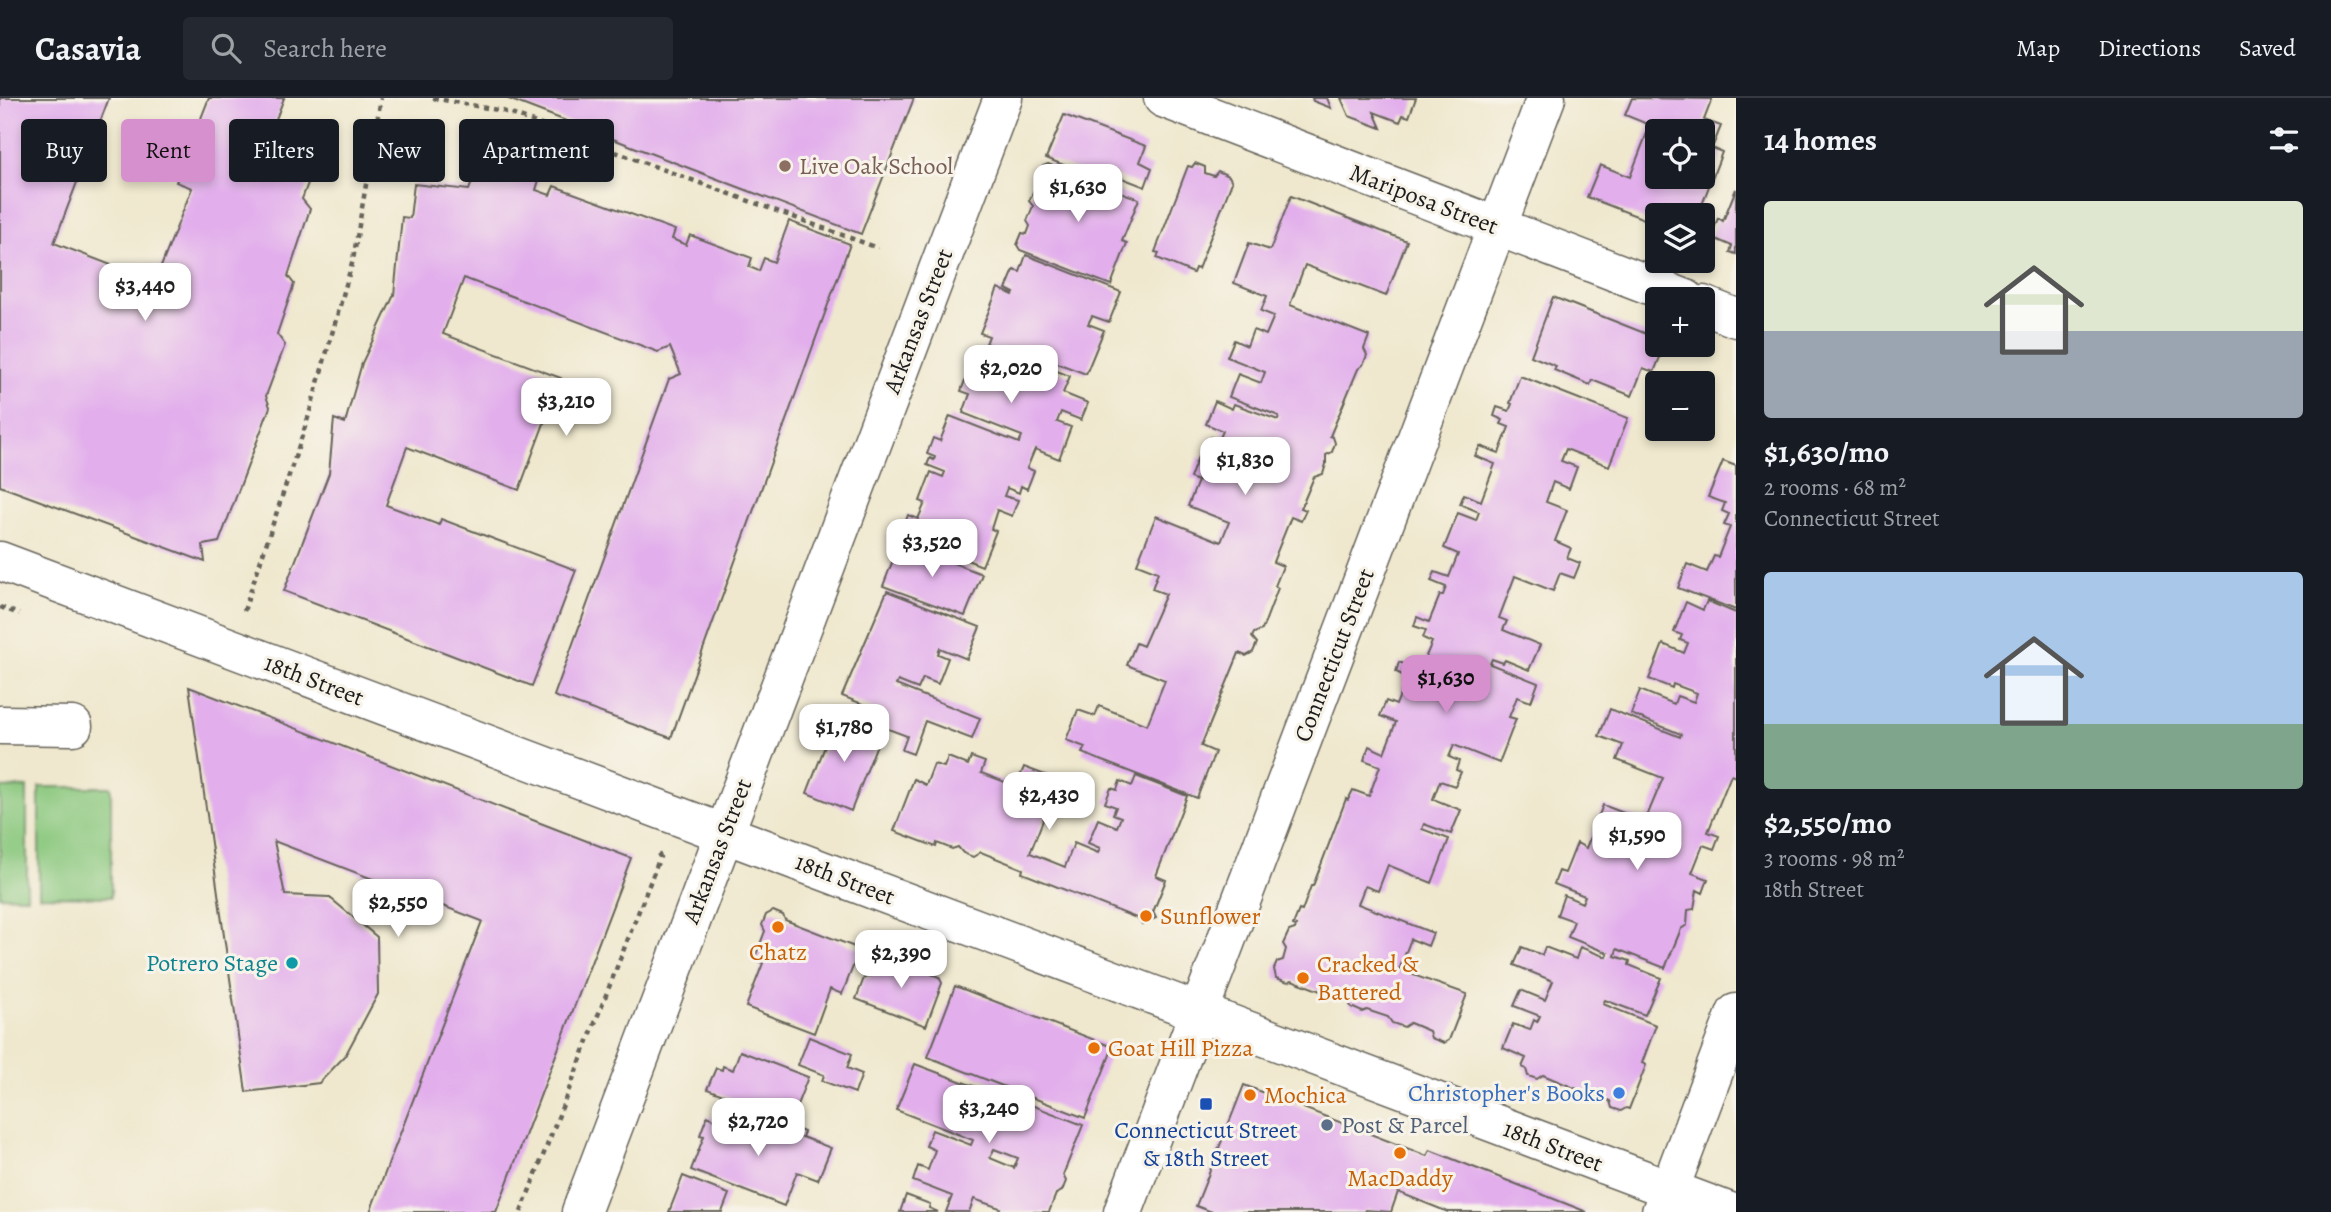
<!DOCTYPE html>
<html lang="en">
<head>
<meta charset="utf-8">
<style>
	:root { --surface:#171b24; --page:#242831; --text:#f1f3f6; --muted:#9ea1a6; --line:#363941; --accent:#d690ce }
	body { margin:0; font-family:Alegreya,serif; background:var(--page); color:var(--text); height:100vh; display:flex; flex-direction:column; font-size:26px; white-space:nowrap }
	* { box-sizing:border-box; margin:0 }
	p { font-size:23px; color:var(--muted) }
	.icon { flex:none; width:38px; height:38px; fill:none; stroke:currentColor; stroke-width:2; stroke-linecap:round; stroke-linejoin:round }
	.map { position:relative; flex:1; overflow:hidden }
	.sheet { display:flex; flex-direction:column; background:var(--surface); width:595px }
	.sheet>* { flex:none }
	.top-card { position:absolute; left:21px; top:21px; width:665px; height:63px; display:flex; gap:14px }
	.controls { position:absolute; left:1645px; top:21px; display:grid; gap:14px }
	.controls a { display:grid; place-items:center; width:70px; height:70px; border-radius:7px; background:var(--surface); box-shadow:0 4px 10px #0003; font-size:35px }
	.price { position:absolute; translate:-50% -60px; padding:0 16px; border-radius:14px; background:#fff; color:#222; font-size:23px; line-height:46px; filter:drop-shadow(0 2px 4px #0008) }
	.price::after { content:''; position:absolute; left:50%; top:42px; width:21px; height:16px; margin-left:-10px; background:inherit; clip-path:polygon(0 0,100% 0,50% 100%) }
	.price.active { background:var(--accent); color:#111 }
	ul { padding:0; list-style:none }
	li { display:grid; align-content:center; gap:14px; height:371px; padding:0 28px }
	li span { display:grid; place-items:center; height:217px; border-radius:7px; color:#555 }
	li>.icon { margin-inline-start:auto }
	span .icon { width:126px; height:126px; fill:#fffc; stroke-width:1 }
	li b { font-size:30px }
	h2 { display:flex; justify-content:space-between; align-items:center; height:84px; padding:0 28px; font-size:30px }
	.chip { padding:0 24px; border-radius:7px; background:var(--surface); box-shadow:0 4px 10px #0003; font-size:24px; line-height:63px }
	.chip.active { background:var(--accent); color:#111 }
	header { display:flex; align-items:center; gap:42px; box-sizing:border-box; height:98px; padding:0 35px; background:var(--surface); border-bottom:2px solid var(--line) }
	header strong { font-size:33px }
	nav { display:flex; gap:38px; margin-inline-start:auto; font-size:24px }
	.search { width:490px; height:63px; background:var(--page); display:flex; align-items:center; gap:18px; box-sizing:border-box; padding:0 24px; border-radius:7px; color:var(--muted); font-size:26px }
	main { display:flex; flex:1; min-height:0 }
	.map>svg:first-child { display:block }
	.green { fill:#8ac87e; stroke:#53724d; stroke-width:2 }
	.building { fill:#e2aeec; fill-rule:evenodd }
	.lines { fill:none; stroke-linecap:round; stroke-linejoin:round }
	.minor-casing { stroke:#66635a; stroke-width:41 }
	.path { stroke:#66635a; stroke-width:4.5; stroke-dasharray:5 5; stroke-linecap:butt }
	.minor { stroke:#fff; stroke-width:38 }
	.education-dot { fill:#8d6e63; stroke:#f7f3e8; stroke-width:2.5 }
	.food-dot { fill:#e8710a; stroke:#f7f3e8; stroke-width:2.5 }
	.culture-dot { fill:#0f9aa8; stroke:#f7f3e8; stroke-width:2.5 }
	.shop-dot { fill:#3f7fe0; stroke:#f7f3e8; stroke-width:2.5 }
	.transit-dot { fill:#1a4fb4; stroke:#f7f3e8; stroke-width:2.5 }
	.service-dot { fill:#5c6f8a; stroke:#f7f3e8; stroke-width:2.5 }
	.labels { text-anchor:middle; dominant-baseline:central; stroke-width:6; stroke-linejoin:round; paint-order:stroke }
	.education-label { font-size:24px; fill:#785e54; stroke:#f7f3e8; text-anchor:start }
	.street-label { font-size:24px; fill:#1c1c1c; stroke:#f7f3e8 }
	.food-label { font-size:24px; fill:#c56008; stroke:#f7f3e8; text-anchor:start }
	.culture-label { font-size:24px; fill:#0d838f; stroke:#f7f3e8; text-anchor:end }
	.shop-label { font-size:24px; fill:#366cbe; stroke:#f7f3e8; text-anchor:end }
	.service-label { font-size:24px; fill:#4e5e75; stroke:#f7f3e8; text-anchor:start }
	.transit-label { font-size:24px; fill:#164399; stroke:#f7f3e8 }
</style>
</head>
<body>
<header>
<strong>Casavia</strong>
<div class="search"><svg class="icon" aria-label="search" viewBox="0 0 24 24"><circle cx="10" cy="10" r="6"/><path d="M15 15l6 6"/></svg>Search here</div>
<nav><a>Map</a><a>Directions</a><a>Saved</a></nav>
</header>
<main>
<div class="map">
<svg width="1736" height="1114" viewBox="0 0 1736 1114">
	<rect width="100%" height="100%" fill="#f7f3e8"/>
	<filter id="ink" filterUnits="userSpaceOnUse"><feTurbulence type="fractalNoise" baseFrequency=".0143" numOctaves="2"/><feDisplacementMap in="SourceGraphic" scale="14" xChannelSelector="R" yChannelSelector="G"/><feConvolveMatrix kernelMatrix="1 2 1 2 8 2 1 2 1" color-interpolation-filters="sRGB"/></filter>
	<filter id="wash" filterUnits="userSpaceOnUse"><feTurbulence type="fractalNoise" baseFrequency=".00686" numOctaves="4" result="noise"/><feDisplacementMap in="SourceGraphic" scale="28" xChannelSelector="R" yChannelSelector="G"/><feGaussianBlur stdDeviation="1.57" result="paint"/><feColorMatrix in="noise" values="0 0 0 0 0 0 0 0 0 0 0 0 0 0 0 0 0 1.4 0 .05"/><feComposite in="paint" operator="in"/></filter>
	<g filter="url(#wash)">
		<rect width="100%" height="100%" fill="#efe8ce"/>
		<!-- green -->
		<path class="green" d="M 27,689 L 27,799 L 0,798 L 0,690 Z
			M 39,689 L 111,689 L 111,799 L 39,798 Z"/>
		<g id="blocks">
			<!-- building -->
			<path class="building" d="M 0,0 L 109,0 L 54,145 L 155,184 L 192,90 L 176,84 L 209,0 L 284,0 L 275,24 L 295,31 L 298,23 L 321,51 L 302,101 L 310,111 L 288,178 L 294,186 L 277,236 L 285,247 L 266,298 L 270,309 L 219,444 L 203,447 L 205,464 L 0,388 Z
				M 506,0 L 914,0 L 861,136 Z
				M 1312,0 L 1327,0 L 1331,10 L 1313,3 Z
				M 1341,0 L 1416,0 L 1409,19 L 1403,17 L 1400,24 L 1374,14 L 1381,30 L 1349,18 Z
				M 1632,0 L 1712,1 L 1704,22 L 1721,28 L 1712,50 L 1722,54 L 1698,117 L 1657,117 L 1657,126 L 1587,99 L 1600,67 L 1630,79 L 1650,27 L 1625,17 ZM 1657,33 L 1703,33 L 1703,79 L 1657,79 Z
				M 1064,17 L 1146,48 L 1140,64 L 1152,70 L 1145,89 L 1104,73 L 1100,82 L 1046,60 Z
				M 1195,65 L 1205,69 L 1205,75 L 1214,78 L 1218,73 L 1229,78 L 1232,84 L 1198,171 L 1195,170 L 1193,175 L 1157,160 L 1159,155 L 1155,154 L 1188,68 L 1192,69 Z
				M 1048,66 L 1139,101 L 1122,143 L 1127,145 L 1111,187 L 1020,152 L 1017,147 L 1022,135 L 1027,136 L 1030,128 L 1027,123 L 1033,108 L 1029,103 L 1034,92 L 1038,92 L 1042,84 L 1038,79 L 1043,68 Z
				M 478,67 L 507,79 L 510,71 L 539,82 L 536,92 L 550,97 L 554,88 L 675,132 L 672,141 L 686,147 L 690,137 L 752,160 L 749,169 L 759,173 L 764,160 L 774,164 L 789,123 L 850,146 L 671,640 L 554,598 L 669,281 L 681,276 L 670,249 L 658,254 L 464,180 L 443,236 L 561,280 L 519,392 L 407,349 L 386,407 L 439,427 L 441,421 L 576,472 L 532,588 L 284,493 L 329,375 L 334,321 L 345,325 L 362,265 L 394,197 L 402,119 L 410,120 L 414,86 L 469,92 Z
				M 1736,91 L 1736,156 L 1730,154 L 1732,148 L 1711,139 L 1718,120 L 1723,123 Z
				M 1291,98 L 1407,143 L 1386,198 L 1305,167 L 1290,207 L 1369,238 L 1364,251 L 1367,257 L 1363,267 L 1358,271 L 1330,338 L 1333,339 L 1335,345 L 1332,354 L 1326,357 L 1326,366 L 1323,376 L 1314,379 L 1301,410 L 1306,412 L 1301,423 L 1291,419 L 1273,464 L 1283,468 L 1275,488 L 1278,490 L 1262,532 L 1254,535 L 1252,539 L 1257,545 L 1253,554 L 1246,558 L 1239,555 L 1201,648 L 1215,654 L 1197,700 L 1082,655 L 1085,649 L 1066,642 L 1078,612 L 1095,618 L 1099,608 L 1147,627 L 1165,582 L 1127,567 L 1136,545 L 1143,548 L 1166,496 L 1152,491 L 1158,474 L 1137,466 L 1156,418 L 1221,444 L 1229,424 L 1188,408 L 1198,383 L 1190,380 L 1198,359 L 1202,361 L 1211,339 L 1219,342 L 1223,333 L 1206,326 L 1215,303 L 1232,311 L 1234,306 L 1278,322 L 1279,318 L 1229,299 L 1238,276 L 1261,285 L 1265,274 L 1227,259 L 1234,242 L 1247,248 L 1253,232 L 1266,237 L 1274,218 L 1261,213 L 1267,198 L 1234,185 L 1249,145 L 1270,152 Z
				M 1026,157 L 1121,194 L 1109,224 L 1092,218 L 1088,226 L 1104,232 L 1086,276 L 1052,263 L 1049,270 L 1070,278 L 1063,295 L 1088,305 L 1081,322 L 1061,314 L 1057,324 L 1071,329 L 1059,361 L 1035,351 L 1027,370 L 1034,373 L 1027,391 L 1021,388 L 1019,395 L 1007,390 L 1004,398 L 1018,402 L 1012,418 L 997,412 L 991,431 L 996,433 L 982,468 L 901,436 L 908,417 L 918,421 L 925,405 L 920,403 L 931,374 L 943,379 L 945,374 L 927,367 L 930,360 L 934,362 L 935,359 L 927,356 L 933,340 L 940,343 L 950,318 L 1019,345 L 1022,338 L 963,315 L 970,296 L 961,293 L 967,277 L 973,279 L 989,238 L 980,235 L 998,190 L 1013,197 L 1014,195 L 1006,191 L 1014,172 L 1020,174 Z
				M 1553,199 L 1657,240 L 1657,247 L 1665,247 L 1654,274 L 1643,270 L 1632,298 L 1592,282 L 1590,287 L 1554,272 L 1556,268 L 1531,258 Z
				M 1520,278 L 1628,320 L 1609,368 L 1566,351 L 1561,363 L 1577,369 L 1569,391 L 1553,384 L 1546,404 L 1567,412 L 1555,443 L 1571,450 L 1567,460 L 1580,465 L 1574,480 L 1560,475 L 1553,493 L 1515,478 L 1499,520 L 1507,523 L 1503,532 L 1540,547 L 1529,572 L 1505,562 L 1503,565 L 1492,561 L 1490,566 L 1538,585 L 1531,604 L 1517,599 L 1509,619 L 1516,621 L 1499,665 L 1454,647 L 1449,659 L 1459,663 L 1456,672 L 1461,674 L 1455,688 L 1440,683 L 1433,701 L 1461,712 L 1451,736 L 1424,726 L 1422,731 L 1449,741 L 1432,785 L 1388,767 L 1378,793 L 1365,788 L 1358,806 L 1433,835 L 1428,848 L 1411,841 L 1399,872 L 1467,896 L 1449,942 L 1444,945 L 1431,940 L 1429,933 L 1410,925 L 1404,929 L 1392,925 L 1388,919 L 1367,912 L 1362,914 L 1351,909 L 1349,904 L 1292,882 L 1288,884 L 1276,880 L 1274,871 L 1277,864 L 1283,862 L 1286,851 L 1283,846 L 1289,833 L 1295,831 L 1296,828 L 1293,827 L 1299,812 L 1302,813 L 1311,788 L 1313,788 L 1346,701 L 1348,702 L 1353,692 L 1369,698 L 1380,668 L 1364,662 L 1369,648 L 1384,655 L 1396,624 L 1380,618 L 1386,603 L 1396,607 L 1407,579 L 1396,574 L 1399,564 L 1420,572 L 1422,569 L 1428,569 L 1429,564 L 1426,558 L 1432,544 L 1423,540 L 1426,532 L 1414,528 L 1417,519 L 1429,524 L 1440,497 L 1443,497 L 1446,489 L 1431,483 L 1435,474 L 1449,479 L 1458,456 L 1444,450 L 1458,415 L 1476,422 L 1479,414 L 1460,406 L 1464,396 L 1481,403 L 1495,366 L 1475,358 L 1480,348 L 1499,355 L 1509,329 L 1501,326 L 1503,322 L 1494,318 L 1497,309 L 1509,313 L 1512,306 L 1510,305 Z
				M 1723,363 L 1736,368 L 1736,512 L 1678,490 L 1687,466 L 1707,474 L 1714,458 L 1718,459 L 1730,429 L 1724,427 L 1729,416 L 1722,413 L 1725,405 L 1708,399 Z
				M 900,444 L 982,476 L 965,518 L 883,488 Z
				M 887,493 L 980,529 L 967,561 L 940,550 L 938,556 L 948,560 L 938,586 L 923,580 L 918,591 L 898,583 L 896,587 L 980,620 L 972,641 L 925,623 L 913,656 L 902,652 L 907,638 L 880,628 L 885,615 L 842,598 Z
				M 1707,503 L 1736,515 L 1736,679 L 1731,677 L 1708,734 L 1719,738 L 1714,751 L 1703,747 L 1692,775 L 1708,781 L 1703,795 L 1697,792 L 1694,811 L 1688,812 L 1687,827 L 1681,831 L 1665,870 L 1617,851 L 1615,858 L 1630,863 L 1629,867 L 1661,880 L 1645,917 L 1605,902 L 1603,906 L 1656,927 L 1642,965 L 1646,967 L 1629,1011 L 1626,1010 L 1621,1013 L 1612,1010 L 1610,1003 L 1594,997 L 1588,1000 L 1579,997 L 1577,991 L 1543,977 L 1537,981 L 1528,978 L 1526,971 L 1522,969 L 1526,960 L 1503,950 L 1513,926 L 1530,932 L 1534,922 L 1537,924 L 1540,918 L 1514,908 L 1521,892 L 1545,902 L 1553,883 L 1514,867 L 1522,849 L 1542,857 L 1545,849 L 1576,861 L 1580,849 L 1606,859 L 1608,855 L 1568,839 L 1574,823 L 1557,817 L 1564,797 L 1582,805 L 1585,798 L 1554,786 L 1559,773 L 1565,775 L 1577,745 L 1586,750 L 1603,707 L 1645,723 L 1663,680 L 1617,662 L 1623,647 L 1599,638 L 1610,611 L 1680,639 L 1681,636 L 1631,616 L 1640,592 L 1674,606 L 1677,598 L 1694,604 L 1697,595 L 1673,586 L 1672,590 L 1649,581 L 1663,546 L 1684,555 L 1688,545 L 1680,542 L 1682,537 L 1674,534 L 1686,504 L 1703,512 Z
				M 189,589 L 631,760 L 496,1114 L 370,1114 L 482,823 L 274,743 L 285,797 L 329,799 L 377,839 L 378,896 L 345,958 L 319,985 L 246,994 Z
				M 839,620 L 881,636 L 851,713 L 807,695 L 832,630 L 835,631 Z
				M 948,659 L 968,667 L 971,659 L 985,664 L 981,675 L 1008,685 L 1006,690 L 1014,693 L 1024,669 L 1048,678 L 1038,703 L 1049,707 L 1030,755 L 1065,769 L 1074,745 L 1098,755 L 1100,750 L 1088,745 L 1098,721 L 1117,729 L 1121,719 L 1113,716 L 1116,709 L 1105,705 L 1111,690 L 1117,692 L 1120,683 L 1132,688 L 1136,678 L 1187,698 L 1156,778 L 1166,782 L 1153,814 L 1156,820 L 1142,826 L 1139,821 L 1022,775 L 1023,771 L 981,754 L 973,759 L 963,755 L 958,749 L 952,751 L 937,745 L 936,749 L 894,733 L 914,681 L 926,687 L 934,666 L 944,669 Z
				M 773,813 L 783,817 L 785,822 L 860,851 L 842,896 L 830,891 L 814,935 L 746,909 L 763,865 L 754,862 L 765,833 L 762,827 L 766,817 Z
				M 887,857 L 901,863 L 902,870 L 918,876 L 920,871 L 939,879 L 942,885 L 926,928 L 856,901 L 864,880 L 871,878 L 877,863 Z
				M 955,888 L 1113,949 L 1085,1020 L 928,959 Z
				M 809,939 L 852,956 L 847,970 L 862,976 L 855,995 L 822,983 L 824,977 L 798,967 Z
				M 740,953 L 808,979 L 791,1022 L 707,991 L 716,970 L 722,972 L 723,968 L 733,972 Z
				M 915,966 L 989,994 L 990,991 L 1083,1027 L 1063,1077 L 1066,1083 L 1062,1093 L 1056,1096 L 1049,1114 L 998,1114 L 1000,1110 L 974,1101 L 969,1114 L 946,1114 L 952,1098 L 913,1083 L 918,1068 L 928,1072 L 935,1052 L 926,1048 L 932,1032 L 971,1047 L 973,1042 L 896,1012 ZM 994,1051 L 1018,1060 L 1014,1070 L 990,1060 Z
				M 1244,987 L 1427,1058 L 1430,1052 L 1587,1114 L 1448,1114 L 1398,1094 L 1391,1114 L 1366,1112 L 1365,1114 L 1212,1114 L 1196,1108 Z
				M 707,1018 L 749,1035 L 755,1020 L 788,1033 L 790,1028 L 804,1034 L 802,1039 L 831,1050 L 818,1082 L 797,1074 L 784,1108 L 691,1072 L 704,1038 L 700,1037 Z
				M 683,1078 L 729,1096 L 722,1114 L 669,1114 Z
				M 906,1097 L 930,1106 L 929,1110 L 938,1114 L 900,1114 Z"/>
		</g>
	</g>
	<g filter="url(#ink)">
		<use href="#blocks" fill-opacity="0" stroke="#66635a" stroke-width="2"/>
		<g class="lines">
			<!-- minor casing -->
			<g class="minor-casing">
				<path id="minor" d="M 1163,0 L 1686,201
					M 1703,207 L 1736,220
					M 0,463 L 1730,1114
					M 0,627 L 73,628
					M 581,1114 L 1003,0
					M 1123,1114 L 1546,0
					M 1661,1114 L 1736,915"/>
			</g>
			<!-- path -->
			<path class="path" d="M 433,0 L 503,13 L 878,150
				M 0,509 L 19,516
				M 244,513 L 308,320 L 353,162 L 381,0
				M 521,1114 L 660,759 L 656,752"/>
			<!-- minor -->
			<use href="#minor" class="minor"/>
		</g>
	</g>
	<!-- markers -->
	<circle class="education-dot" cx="785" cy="68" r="7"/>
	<g class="food-dot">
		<circle cx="1146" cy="818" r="7"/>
		<circle cx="778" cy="829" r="7"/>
		<circle cx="1303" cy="880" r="7"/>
		<circle cx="1094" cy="950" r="7"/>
		<circle cx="1250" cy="997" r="7"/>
		<circle cx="1400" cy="1055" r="7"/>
	</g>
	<circle class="culture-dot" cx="292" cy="865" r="7"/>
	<circle class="shop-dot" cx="1619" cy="995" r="7"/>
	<rect class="transit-dot" x="1199" y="999" width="14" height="14" rx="3.5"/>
	<circle class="service-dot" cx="1327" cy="1027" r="7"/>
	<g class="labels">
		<!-- education labels -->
		<g class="education-label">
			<text x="799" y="68">Live Oak School</text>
		</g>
		<!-- street labels -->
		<g class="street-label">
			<text transform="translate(1424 101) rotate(21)">Mariposa Street</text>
			<text transform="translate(918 223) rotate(-69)">Arkansas Street</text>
			<text transform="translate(1334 557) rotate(-69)">Connecticut Street</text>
			<text transform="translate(314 582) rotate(21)">18th Street</text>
			<text transform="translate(717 753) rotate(-69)">Arkansas Street</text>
			<text transform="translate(845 781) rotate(21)">18th Street</text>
			<text transform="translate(1553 1048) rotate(21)">18th Street</text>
		</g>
		<!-- food labels -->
		<g class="food-label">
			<text x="1160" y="818">Sunflower</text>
			<text x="778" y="854" text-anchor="middle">Chatz</text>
			<text x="1317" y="866">Cracked &amp;<tspan x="1317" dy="28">Battered</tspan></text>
			<text x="1108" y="950">Goat Hill Pizza</text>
			<text x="1264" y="997">Mochica</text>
			<text x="1400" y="1080" text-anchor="middle">MacDaddy</text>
		</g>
		<!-- culture labels -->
		<g class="culture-label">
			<text x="278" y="865">Potrero Stage</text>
		</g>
		<!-- shop labels -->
		<g class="shop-label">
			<text x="1605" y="995">Christopher's Books</text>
		</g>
		<!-- service labels -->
		<g class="service-label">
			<text x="1341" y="1027">Post &amp; Parcel</text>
		</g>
		<!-- transit labels -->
		<g class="transit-label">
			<text x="1206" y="1032">Connecticut Street<tspan x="1206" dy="28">&amp; 18th Street</tspan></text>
		</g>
	</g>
</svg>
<div class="controls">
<a><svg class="icon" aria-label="locate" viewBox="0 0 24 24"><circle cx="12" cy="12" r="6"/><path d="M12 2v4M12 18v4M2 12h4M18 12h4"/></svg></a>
<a><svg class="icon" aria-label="layers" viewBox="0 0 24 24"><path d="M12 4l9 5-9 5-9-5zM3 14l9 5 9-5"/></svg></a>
<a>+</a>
<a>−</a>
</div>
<b class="price" style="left:1078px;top:126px">$1,630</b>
<b class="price" style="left:145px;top:225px">$3,440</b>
<b class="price" style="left:1011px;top:307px">$2,020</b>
<b class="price" style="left:566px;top:340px">$3,210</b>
<b class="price" style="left:1245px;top:399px">$1,830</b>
<b class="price" style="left:932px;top:481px">$3,520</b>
<b class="price active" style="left:1446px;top:617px">$1,630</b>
<b class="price" style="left:844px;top:666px">$1,780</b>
<b class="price" style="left:1049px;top:734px">$2,430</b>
<b class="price" style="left:1637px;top:774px">$1,590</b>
<b class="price" style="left:398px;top:841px">$2,550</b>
<b class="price" style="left:901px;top:892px">$2,390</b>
<b class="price" style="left:989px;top:1047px">$3,240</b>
<b class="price" style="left:758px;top:1060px">$2,720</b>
<div class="top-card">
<a class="chip">Buy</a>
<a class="chip active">Rent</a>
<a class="chip">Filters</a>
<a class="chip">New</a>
<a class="chip">Apartment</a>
</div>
</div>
<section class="sheet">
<h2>14 homes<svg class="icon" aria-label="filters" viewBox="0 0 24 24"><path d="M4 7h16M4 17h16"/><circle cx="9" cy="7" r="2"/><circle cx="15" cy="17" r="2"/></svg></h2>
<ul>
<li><span style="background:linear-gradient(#dfe7d0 60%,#9aa5b1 0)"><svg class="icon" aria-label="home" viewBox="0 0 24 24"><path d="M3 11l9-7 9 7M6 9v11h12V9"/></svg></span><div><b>$1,630/mo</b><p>2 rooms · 68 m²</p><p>Connecticut Street</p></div></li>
<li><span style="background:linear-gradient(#a9c7e8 70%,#7fa58c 0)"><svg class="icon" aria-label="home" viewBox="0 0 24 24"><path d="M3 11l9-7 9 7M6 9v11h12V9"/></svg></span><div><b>$2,550/mo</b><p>3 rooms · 98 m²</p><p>18th Street</p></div></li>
</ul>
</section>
</main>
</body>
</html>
